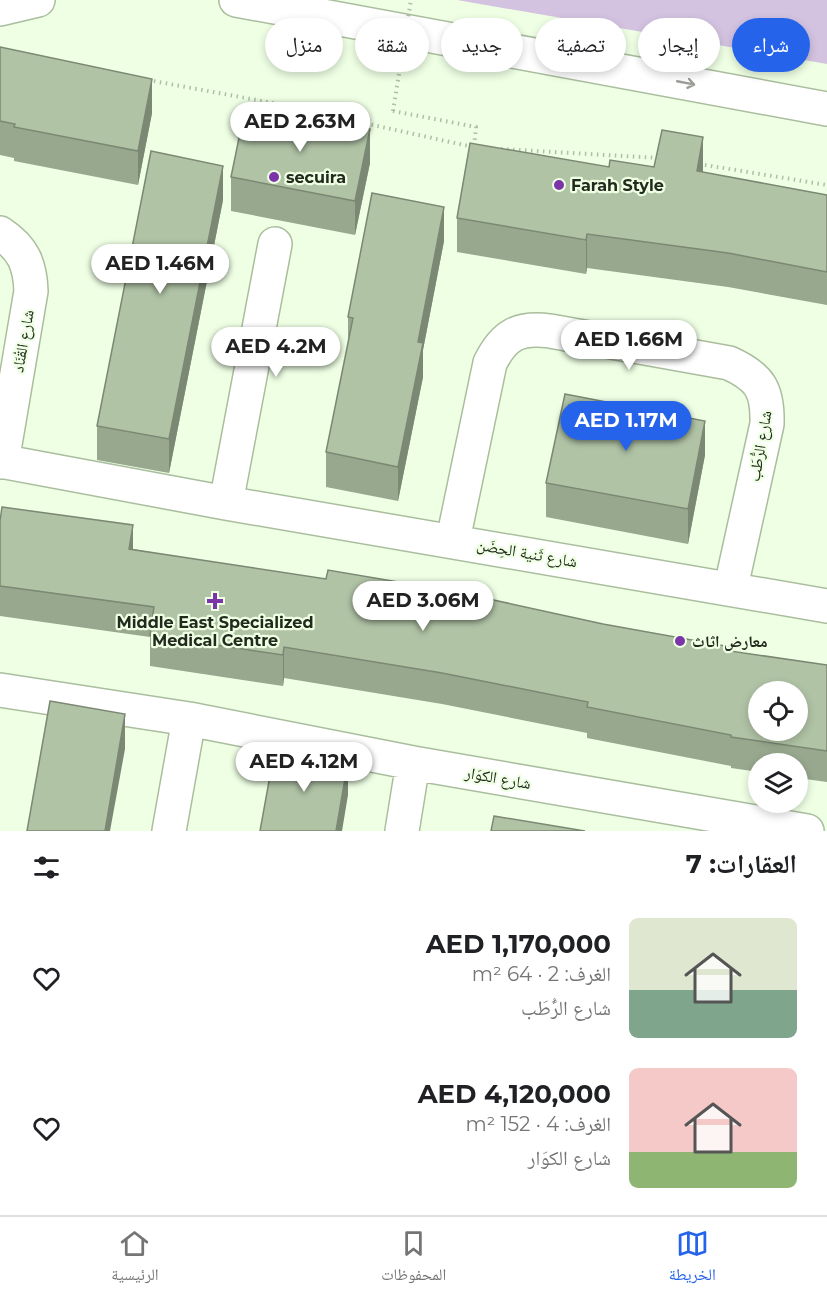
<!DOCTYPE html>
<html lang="ar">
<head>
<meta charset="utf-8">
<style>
	:root { --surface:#fff; --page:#f2f2f2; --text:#202124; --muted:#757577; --line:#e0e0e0; --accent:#2563eb }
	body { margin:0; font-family:Montserrat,"Noto Naskh Arabic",sans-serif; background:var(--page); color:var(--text); direction:rtl; height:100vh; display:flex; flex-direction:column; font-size:22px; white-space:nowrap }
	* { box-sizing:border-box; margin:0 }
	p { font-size:20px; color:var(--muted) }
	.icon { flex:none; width:33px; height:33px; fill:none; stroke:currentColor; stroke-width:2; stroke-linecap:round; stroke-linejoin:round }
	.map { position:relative; height:831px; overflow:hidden; direction:ltr }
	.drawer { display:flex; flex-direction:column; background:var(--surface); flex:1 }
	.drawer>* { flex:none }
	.top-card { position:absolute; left:18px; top:18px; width:792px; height:54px; direction:rtl; display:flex; gap:12px }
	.tools { position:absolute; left:748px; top:681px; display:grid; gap:12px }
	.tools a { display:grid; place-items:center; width:60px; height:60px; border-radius:50%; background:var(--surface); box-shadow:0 3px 9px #0003; font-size:30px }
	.price { position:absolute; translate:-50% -51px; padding:0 14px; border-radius:21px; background:#fff; color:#222; font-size:20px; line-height:39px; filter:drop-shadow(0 2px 3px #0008) }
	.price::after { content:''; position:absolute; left:50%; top:36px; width:18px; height:14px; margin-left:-9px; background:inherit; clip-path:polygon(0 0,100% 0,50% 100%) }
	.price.current { background:var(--accent); color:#fff }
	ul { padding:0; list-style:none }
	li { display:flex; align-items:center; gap:18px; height:150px; padding:0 30px }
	li span { display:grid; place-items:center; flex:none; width:168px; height:120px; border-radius:9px; color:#555 }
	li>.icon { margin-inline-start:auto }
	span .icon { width:72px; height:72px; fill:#fffc; stroke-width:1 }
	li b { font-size:26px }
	h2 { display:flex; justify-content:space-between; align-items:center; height:72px; padding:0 30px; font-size:26px }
	.pill { padding:0 21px; border-radius:27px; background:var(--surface); box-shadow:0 3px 9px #0003; font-size:21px; line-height:54px }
	.pill.current { background:var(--accent); color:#fff }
	.tabs { display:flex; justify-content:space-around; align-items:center; height:84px; border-top:2px solid var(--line); background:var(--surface); font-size:16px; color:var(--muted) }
	.tabs a { display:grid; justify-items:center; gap:3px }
	.tabs .current { color:var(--accent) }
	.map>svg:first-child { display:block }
	.green { fill:#d3c3e1 }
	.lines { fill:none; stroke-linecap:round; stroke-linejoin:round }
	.street-casing { stroke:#aabe9e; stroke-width:36 }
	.primary-casing { stroke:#aabe9e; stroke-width:36 }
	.path { stroke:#afbea7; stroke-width:4; stroke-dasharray:1.5 4.5; stroke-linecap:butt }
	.street { stroke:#fff; stroke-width:33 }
	.primary { stroke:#fff; stroke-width:33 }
	.path-bridge { stroke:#afbea7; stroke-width:4; stroke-dasharray:1.5 4.5; stroke-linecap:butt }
	.wall { fill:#97a88e }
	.shaded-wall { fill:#7b8874 }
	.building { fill:#b0c3a5; stroke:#7b8874; stroke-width:1.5; fill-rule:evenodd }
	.oneway { stroke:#9c9f99 }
	.poi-dot { fill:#7b35a8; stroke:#eeffe4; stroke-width:2 }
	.labels { text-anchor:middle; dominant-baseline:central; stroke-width:4.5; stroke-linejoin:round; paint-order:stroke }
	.poi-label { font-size:16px; font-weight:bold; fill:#222a1d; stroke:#eeffe4; text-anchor:start }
	.street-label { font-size:16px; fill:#222a1d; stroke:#eeffe4 }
</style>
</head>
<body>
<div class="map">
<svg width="827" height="831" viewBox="0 0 827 831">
	<rect width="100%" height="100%" fill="#eeffe4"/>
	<!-- green -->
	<path class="green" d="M 457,0 L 827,0 L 827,64 Z"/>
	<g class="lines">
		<!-- street casing -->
		<g class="street-casing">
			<path id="street" d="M 0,233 C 23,248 30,264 31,291 L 2,462
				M 0,461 L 226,503 L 827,606
				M 226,503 L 275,244
				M 453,540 L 490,363 C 504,335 518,327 550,331 L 729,363 C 760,377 768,390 767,424 L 731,587
				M 0,690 L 189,719 L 413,763 L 807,831
				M 169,831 L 189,719
				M 402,831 L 413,763"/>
		</g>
		<!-- primary casing -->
		<g class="primary-casing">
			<path id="primary" d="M 236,0 L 827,109
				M 0,9 L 38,0"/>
		</g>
		<!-- path -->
		<path class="path" d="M 148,80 L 273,103 L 473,147
			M 393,111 L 476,127 L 474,147
			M 501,149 L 659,158
			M 699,164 L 827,185"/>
		<!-- street -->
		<use href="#street" class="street"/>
		<!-- primary -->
		<use href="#primary" class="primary"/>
		<!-- path-bridge -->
		<path class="path-bridge" d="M 393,111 L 411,0"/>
	</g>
	<!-- wall -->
	<path class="wall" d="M 0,47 L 152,113 L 138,185 L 14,161 L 14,158 L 0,155 Z
		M 370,163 L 355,235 L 231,211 L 231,177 Z
		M 609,167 L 654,167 L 703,172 L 827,195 L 827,305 L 728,287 L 587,268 L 586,274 L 457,252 L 457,218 Z
		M 223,200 L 169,473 L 97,460 L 97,426 Z
		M 444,241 L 423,350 L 423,377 L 398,501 L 326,487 L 326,452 L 348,344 L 348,317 Z
		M 705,455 L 688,544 L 546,517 L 546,483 Z
		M 0,521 L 133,549 L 731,651 L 827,665 L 827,782 L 798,778 L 798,764 L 759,764 L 759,772 L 731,768 L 731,766 L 587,738 L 587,733 L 442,704 L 284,678 L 283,686 L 150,666 L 150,637 L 0,616 Z"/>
	<!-- shaded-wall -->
	<path class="shaded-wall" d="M 152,79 L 152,113 L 138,185 L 138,151 Z
		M 370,129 L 370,163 L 355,235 L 355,201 Z
		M 703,137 L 703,171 L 697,205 L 697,171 Z
		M 223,166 L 223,200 L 169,473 L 169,439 Z
		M 444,207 L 444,241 L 423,350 L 423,377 L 398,501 L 398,467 L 418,342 Z
		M 587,234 L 587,268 L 586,274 L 586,240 Z
		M 705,421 L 705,455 L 688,544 L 688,509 Z
		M 133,525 L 133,556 L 129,549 Z
		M 284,647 L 284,678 L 283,686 L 283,655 Z
		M 125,714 L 125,749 L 110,831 L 105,831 Z
		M 348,761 L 348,795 L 342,831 L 336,831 Z"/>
	<!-- building -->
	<path class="building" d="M 0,47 L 152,79 L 138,151 L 14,127 L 15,124 L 0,121 Z
		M 246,104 L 370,129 L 355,201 L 231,177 Z
		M 662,130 L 703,137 L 697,171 L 827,195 L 827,272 L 728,253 L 587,234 L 586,240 L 457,218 L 470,143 L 609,167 L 610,160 L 654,167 Z
		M 151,151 L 223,166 L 169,439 L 97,426 Z
		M 372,193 L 444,207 L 418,342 L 423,343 L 398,467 L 326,452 L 353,318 L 348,317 Z
		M 565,394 L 705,421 L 688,509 L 546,483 Z
		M 2,507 L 133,525 L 129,549 L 326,579 L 328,570 L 457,592 L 603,624 L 731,647 L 730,651 L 827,665 L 827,751 L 731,737 L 731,735 L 587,707 L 588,702 L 442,673 L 284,647 L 283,655 L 150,635 L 154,607 L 0,586 L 0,521 ZM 759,692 L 798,692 L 798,730 L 759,730 Z
		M 50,701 L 125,714 L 105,831 L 27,831 Z
		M 275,748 L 348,761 L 336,831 L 260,831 Z
		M 494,816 L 585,831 L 491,831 Z"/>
	<!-- one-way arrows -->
	<defs><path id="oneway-shaft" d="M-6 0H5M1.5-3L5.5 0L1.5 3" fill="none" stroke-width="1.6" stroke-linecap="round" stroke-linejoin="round" transform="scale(1.5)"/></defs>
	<use class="oneway" href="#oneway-shaft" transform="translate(686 83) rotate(11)"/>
	<!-- markers -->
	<g class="poi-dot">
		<circle cx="274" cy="177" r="6"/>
		<circle cx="559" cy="185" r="6"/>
		<path d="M212 592h6v6h6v6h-6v6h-6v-6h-6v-6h6z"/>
		<circle cx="680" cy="641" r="6"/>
	</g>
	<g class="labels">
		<!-- poi labels -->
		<g class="poi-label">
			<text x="286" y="177">secuira</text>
			<text x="571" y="185">Farah Style</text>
			<text x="215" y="622" text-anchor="middle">Middle East Specialized<tspan x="215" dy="18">Medical Centre</tspan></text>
			<text x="692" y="641">معارض اثاث</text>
		</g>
		<!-- street labels -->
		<g class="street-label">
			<text transform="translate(23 341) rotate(-80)">شارع القْنَاد</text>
			<text transform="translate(760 446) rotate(-80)">شارع الرُّطَب</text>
			<text transform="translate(527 553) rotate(10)">شارع ثَنية الحِضَن</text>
			<text transform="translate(498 778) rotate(10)">شارع الكوَار</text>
		</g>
	</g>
</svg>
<div class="tools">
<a><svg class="icon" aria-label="locate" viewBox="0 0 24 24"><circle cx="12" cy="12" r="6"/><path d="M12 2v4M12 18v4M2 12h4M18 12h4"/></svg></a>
<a><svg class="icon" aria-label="layers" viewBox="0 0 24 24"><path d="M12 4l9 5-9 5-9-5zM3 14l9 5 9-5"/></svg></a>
</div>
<b class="price" style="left:300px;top:153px">AED 2.63M</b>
<b class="price" style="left:160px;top:295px">AED 1.46M</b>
<b class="price" style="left:629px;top:371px">AED 1.66M</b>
<b class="price" style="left:276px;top:378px">AED 4.2M</b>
<b class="price current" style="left:626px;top:452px">AED 1.17M</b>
<b class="price" style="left:423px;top:632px">AED 3.06M</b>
<b class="price" style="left:304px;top:793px">AED 4.12M</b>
<div class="top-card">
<a class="pill current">شراء</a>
<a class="pill">إيجار</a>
<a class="pill">تصفية</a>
<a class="pill">جديد</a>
<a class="pill">شقة</a>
<a class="pill">منزل</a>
</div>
</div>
<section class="drawer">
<h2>العقارات: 7<svg class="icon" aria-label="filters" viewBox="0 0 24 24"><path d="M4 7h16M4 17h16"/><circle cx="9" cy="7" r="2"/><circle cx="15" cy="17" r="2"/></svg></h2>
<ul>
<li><span style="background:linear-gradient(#dfe7d0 60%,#7fa58c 0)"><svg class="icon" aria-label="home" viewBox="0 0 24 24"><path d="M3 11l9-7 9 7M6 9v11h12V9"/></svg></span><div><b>AED 1,170,000</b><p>الغرف: 2 · 64 m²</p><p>شارع الرُّطَب</p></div><svg class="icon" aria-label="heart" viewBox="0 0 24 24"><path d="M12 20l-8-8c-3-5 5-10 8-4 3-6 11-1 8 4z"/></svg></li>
<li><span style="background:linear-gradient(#f6c9c9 70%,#8fb573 0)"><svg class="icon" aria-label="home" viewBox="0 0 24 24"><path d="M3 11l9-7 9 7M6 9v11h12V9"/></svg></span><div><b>AED 4,120,000</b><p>الغرف: 4 · 152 m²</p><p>شارع الكوَار</p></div><svg class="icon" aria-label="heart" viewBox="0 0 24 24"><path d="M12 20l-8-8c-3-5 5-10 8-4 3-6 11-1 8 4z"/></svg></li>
</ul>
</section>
<nav class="tabs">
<a class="current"><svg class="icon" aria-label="map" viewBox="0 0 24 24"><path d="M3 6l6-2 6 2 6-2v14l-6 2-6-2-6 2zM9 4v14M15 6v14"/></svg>الخريطة</a>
<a><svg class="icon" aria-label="saved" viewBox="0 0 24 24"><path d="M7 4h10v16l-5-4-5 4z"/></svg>المحفوظات</a>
<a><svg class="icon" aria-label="home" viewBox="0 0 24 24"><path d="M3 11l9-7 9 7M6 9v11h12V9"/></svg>الرئيسية</a>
</nav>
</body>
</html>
